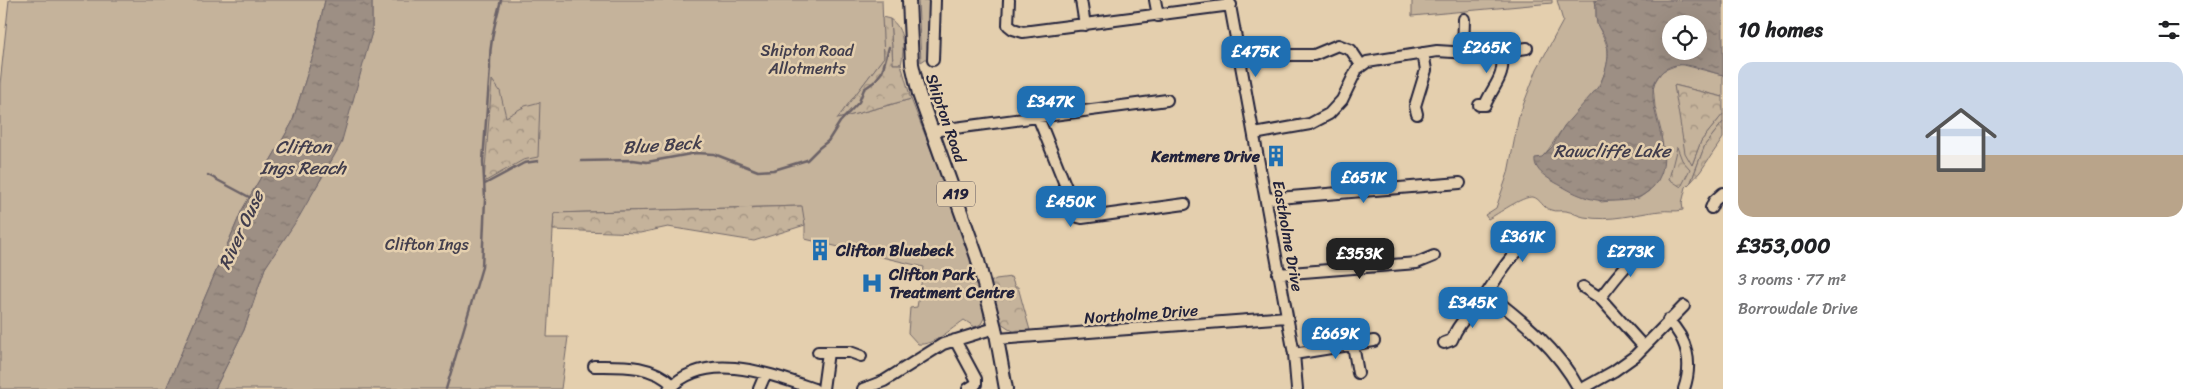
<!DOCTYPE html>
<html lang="en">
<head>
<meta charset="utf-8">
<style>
	:root { --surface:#fff; --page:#f6f6f6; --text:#202124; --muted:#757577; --line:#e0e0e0; --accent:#1f6fb2 }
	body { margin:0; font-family:Sriracha,sans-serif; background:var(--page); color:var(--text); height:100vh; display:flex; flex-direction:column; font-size:19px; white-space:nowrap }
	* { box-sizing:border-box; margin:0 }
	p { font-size:16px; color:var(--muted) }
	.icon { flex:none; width:28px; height:28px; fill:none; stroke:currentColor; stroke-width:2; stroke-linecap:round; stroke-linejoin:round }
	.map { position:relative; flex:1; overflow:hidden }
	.side { display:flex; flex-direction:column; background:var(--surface); width:475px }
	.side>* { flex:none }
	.fabs { position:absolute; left:1662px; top:15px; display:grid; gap:10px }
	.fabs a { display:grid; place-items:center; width:45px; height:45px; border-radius:50%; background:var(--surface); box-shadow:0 5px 20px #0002; font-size:25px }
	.price { position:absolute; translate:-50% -42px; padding:0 11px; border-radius:10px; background:var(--accent); color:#fff; font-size:16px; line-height:32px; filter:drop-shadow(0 1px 2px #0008) }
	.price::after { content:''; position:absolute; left:50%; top:30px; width:15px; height:11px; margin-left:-8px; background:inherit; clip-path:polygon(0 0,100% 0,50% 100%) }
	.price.current { background:#222; color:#fff }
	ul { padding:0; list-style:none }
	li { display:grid; align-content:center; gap:10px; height:265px; padding:0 15px }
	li+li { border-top:1px solid var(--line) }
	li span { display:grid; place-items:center; height:155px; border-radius:15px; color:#555 }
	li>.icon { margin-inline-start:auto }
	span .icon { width:90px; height:90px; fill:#fffc; stroke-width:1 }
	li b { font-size:21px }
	h2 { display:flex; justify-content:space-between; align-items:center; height:60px; padding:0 15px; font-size:21px }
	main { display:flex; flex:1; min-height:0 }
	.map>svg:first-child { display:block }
	.green { fill:#c5b39b; stroke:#746a6b }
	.forest { fill:url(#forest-crowns); stroke:#746a6b }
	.water { fill:url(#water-ripples); stroke:#6c6367; fill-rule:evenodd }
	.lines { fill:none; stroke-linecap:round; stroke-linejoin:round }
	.stream { stroke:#6c6367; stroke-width:2.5 }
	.minor-casing { stroke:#22223b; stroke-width:14 }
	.major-casing { stroke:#22223b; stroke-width:16 }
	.minor { stroke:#e4cfae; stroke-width:10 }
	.major { stroke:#e4cfae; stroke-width:12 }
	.labels { text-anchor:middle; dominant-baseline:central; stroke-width:5; stroke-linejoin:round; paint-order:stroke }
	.shield { fill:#e4cfae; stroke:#5c565e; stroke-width:1 }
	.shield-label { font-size:15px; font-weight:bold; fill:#22223b }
	.park-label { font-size:16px; fill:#433f4e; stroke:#e4cfae }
	.street-label { font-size:16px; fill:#22223b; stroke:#e4cfae }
	.poi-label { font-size:16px; font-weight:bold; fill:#22223b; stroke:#e4cfae; text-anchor:start }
	.water-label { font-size:18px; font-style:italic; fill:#413d4d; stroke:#e4cfae }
</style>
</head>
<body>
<main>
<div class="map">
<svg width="1723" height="389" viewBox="0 0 1723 389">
	<defs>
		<pattern id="forest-crowns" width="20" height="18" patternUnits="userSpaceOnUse" patternTransform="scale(1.25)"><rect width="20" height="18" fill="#c5b39b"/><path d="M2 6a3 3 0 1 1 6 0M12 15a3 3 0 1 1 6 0" fill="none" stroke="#a09180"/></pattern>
		<pattern id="water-ripples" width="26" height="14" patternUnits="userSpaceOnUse" patternTransform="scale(1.25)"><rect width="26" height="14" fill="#9d8f84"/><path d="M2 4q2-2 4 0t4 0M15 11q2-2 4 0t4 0" fill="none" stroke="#80746d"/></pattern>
	</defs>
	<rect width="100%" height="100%" fill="#e4cfae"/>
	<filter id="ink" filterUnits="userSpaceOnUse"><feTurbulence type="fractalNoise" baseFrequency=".02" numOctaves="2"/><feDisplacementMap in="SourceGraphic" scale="10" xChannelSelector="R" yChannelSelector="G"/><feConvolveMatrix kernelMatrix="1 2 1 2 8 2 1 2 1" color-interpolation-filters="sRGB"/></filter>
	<g filter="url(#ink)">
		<!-- green -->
		<path class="green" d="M 9,0 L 325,0 L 314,52 L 292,123 L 242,210 L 166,389 L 0,389 L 0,84 Z
			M 372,0 L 882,0 L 884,57 L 837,119 L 911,99 L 964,234 L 981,294 L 984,318 L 981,324 L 975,327 L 964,320 C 951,329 933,346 918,344 L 908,333 L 910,308 L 917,307 L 924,267 L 805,239 L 805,225 L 801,206 L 554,213 L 547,337 L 568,337 L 561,389 L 215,389 L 244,330 L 265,268 L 328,168 L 372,32 Z
			M 918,0 L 932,0 L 930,56 L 921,62 Z
			M 1412,0 L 1552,0 L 1552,3 L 1412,16 Z
			M 1557,0 L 1595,0 C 1597,8 1595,15 1597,23 C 1601,34 1608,42 1608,55 C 1607,86 1583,105 1565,126 C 1556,136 1552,147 1542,157 L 1601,202 L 1639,198 L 1649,191 L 1662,135 L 1655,107 L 1653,85 L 1662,71 L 1680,64 L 1723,75 L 1723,97 L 1674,85 L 1692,165 L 1701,141 L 1723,114 L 1723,122 L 1705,145 L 1691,182 L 1686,187 L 1682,203 L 1683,210 C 1675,212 1668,210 1660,211 C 1634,214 1611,222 1584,217 C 1578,216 1572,212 1566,211 C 1561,210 1555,212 1551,210 C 1542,208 1541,199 1533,197 C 1522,196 1498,214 1488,219 L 1485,215 L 1496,208 L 1508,173 L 1519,116 L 1537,69 L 1563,21 Z
			M 890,19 C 904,28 905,49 901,64 L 893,64 Z"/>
		<!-- forest -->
		<path class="forest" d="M 882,17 L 890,19 L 893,64 L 901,64 L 911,99 L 837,119 L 884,57 Z
			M 492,80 L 500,91 L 506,117 L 525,106 L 540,102 L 538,157 L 523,160 L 484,182 Z
			M 1674,85 L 1723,97 L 1723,114 L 1701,141 L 1692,165 L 1685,153 Z
			M 1723,122 L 1723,138 L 1700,172 L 1691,182 L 1705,145 Z
			M 1677,147 L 1682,160 L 1690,169 L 1681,187 L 1669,179 Z
			M 802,206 L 805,225 L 754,241 L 668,227 L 640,233 L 553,230 L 554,213 Z
			M 1011,277 L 1015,287 L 1018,287 L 1031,334 L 1019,335 L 998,321 L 989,283 L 996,279 Z"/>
		<!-- water -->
		<path class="water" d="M 325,0 L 372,0 L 372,32 L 341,144 L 299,217 L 265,268 L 244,330 L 215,389 L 166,389 L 242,210 L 292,123 L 314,52 Z
			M 1595,0 L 1723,0 L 1723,75 C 1704,71 1679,56 1662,72 C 1633,97 1685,152 1653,187 C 1644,195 1639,199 1627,200 C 1603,203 1586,200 1565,188 C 1555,182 1533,173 1535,158 L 1542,157 L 1552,147 L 1564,126 L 1600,85 C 1606,70 1612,53 1605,38 C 1603,33 1599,29 1597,24 C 1595,16 1597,8 1595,0 ZM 1671,24 L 1699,24 L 1699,51 L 1671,51 Z"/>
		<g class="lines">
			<!-- stream -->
			<path class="stream" d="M 581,161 L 633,160 L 647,162 L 696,153 L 714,154 L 758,171 L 774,170 L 807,160 L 819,148 L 828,141 L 840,122 L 859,102 L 864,89 L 874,82 L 882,72 L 889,47
				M 208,175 L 251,198
				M 485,184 L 524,163 L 538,161
				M 446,389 L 482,267 L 485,199 L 483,161 L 490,68 C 489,44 495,23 501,0"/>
			<!-- minor casing -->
			<g class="minor-casing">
				<path id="minor" d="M 1009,0 L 1008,25 L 1013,29 L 1023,32 L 1231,5
					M 1081,0 L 1085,25
					M 1155,0 L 1158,16
					M 1229,0 L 1294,354 L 1297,389
					M 1463,52 L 1464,19
					M 1288,55 L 1314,55 L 1338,45 L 1351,50 L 1361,65
					M 933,60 L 935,0
					M 1479,105 L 1485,105 C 1495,82 1505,79 1502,52
					M 1417,114 L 1415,106 L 1426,70 L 1423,53
					M 1038,117 L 1078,217 L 1082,218 L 1185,204
					M 932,131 L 1167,100
					M 1254,134 L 1310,124 L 1329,114 L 1342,100 L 1357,69 L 1367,62 L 1437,51 L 1485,54 L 1527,48
					M 1266,199 L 1460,183
					M 1711,208 L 1714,201 L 1723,193
					M 1278,274 L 1417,263 L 1434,256
					M 1583,287 L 1600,298 L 1644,347
					M 1487,293 C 1523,321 1557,348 1579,389
					M 1600,298 C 1617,277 1629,257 1655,246
					M 1668,320 C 1687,339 1693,363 1684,389
					M 998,339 L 1287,317
					M 955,340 L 976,379 L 976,384 L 968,389
					M 1444,343 L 1452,340 C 1458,321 1476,309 1487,293 C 1501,272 1512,250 1536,238 L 1538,228
					M 1353,345 L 1358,373
					M 818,352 L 850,352 L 861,356
					M 1294,354 L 1374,341
					M 594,366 C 622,366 651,364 673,385
					M 669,389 C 706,349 770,374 814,389
					M 759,389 L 765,375
					M 823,389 L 828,352
					M 863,389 L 884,381 L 943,344 L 995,328
					M 1582,389 L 1614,371 L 1635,356 L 1684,306"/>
			</g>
			<!-- major casing -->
			<g class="major-casing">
				<path id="major" d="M 909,0 L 912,64 L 919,94 L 977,257 L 995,328 L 1006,389"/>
			</g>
			<!-- minor -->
			<use href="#minor" class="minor"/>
			<!-- major -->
			<use href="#major" class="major"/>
		</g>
	</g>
	<!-- icons -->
	<defs>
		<g id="building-bare" transform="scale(1.725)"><path d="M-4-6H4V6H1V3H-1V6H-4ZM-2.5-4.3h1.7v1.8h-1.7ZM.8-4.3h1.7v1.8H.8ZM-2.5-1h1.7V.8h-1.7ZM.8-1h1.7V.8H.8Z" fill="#1f6fb2" stroke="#e4cfae" stroke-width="2.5" paint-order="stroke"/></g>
		<g id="hospital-bare" transform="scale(1.725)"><path d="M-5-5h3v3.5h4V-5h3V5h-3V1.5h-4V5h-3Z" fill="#1f6fb2" stroke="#e4cfae" stroke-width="2.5" paint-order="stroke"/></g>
	</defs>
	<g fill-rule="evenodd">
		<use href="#building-bare" x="1276" y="156"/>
		<use href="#building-bare" x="820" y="250"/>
		<use href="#hospital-bare" x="872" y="283"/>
	</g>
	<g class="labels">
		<!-- shield labels -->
		<rect class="shield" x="937" y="181.5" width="38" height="25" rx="4"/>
		<g class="shield-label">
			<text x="956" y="194">A19</text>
		</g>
		<!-- park labels -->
		<g class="park-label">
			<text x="807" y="50">Shipton Road<tspan x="807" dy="18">Allotments</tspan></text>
			<text x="427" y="244">Clifton Ings</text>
		</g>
		<!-- street labels -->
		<g class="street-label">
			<text transform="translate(946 118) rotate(71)">Shipton Road</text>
			<text transform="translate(1288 236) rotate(80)">Eastholme Drive</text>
			<text transform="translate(1141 314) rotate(-4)">Northolme Drive</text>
		</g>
		<!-- poi labels -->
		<g class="poi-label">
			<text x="1260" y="156" text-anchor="end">Kentmere Drive</text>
			<text x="836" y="250">Clifton Bluebeck</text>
			<text x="889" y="274">Clifton Park<tspan x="889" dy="18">Treatment Centre</tspan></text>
		</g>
		<!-- water labels -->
		<g class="water-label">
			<text transform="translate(662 145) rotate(-4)">Blue Beck</text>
			<text x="303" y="147">Clifton<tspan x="303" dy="21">Ings Reach</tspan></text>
			<text x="1612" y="151">Rawcliffe Lake</text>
			<text transform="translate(241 230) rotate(-65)">River Ouse</text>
		</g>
	</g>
</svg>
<div class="fabs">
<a><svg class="icon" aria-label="locate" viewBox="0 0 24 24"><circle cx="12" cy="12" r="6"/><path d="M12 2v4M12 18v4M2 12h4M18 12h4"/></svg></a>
</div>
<b class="price" style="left:1487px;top:74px">£265K</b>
<b class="price" style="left:1256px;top:78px">£475K</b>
<b class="price" style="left:1051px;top:128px">£347K</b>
<b class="price" style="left:1364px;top:204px">£651K</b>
<b class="price" style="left:1071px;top:228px">£450K</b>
<b class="price" style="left:1523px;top:263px">£361K</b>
<b class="price" style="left:1631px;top:278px">£273K</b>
<b class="price current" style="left:1360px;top:280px">£353K</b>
<b class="price" style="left:1473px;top:329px">£345K</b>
<b class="price" style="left:1336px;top:360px">£669K</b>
</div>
<section class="side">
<h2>10 homes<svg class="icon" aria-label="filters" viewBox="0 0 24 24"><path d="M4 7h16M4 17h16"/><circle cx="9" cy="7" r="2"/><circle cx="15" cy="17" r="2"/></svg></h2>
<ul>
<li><span style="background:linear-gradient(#c9d6e8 60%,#b9a48a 0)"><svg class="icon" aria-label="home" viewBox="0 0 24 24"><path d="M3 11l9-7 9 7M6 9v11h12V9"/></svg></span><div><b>£353,000</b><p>3 rooms · 77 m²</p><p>Borrowdale Drive</p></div></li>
</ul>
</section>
</main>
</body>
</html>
